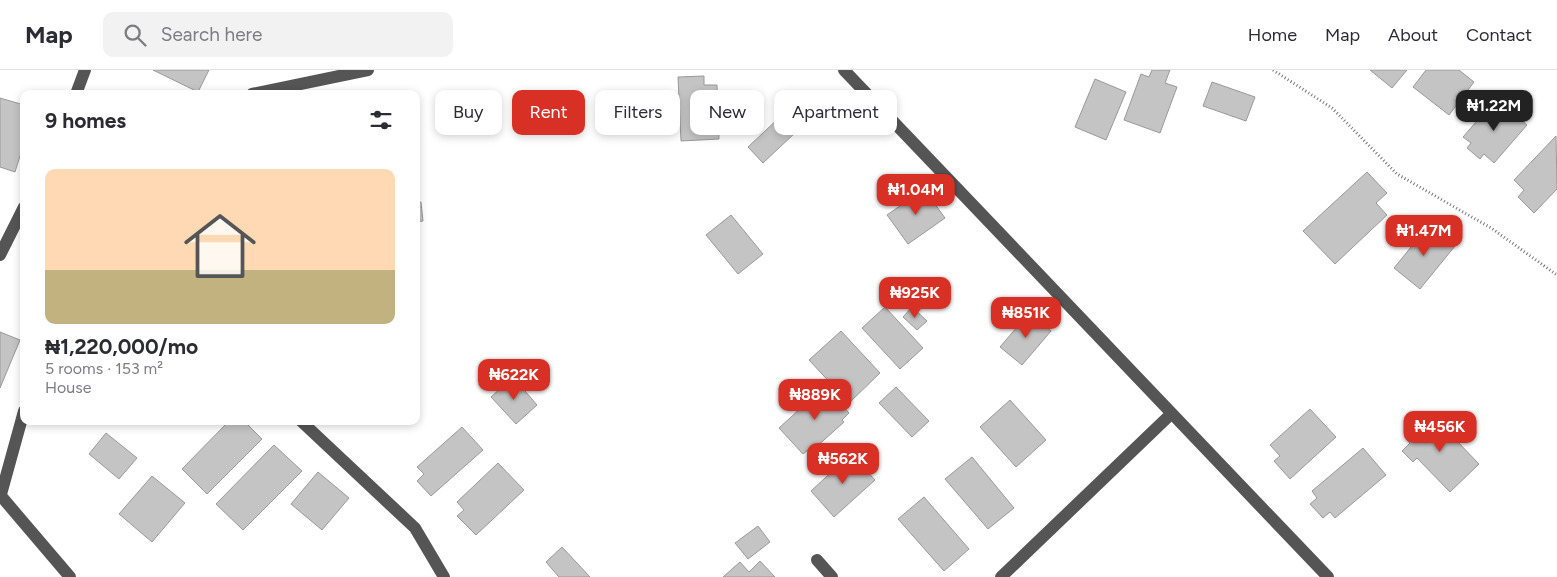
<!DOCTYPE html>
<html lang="en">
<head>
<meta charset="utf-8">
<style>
	:root { --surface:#fff; --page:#f2f2f3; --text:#2b2b33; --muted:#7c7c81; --line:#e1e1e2; --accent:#d93025 }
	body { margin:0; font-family:Figtree,sans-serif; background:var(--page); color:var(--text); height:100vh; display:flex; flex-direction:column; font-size:19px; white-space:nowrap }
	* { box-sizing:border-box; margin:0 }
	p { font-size:16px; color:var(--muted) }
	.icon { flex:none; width:28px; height:28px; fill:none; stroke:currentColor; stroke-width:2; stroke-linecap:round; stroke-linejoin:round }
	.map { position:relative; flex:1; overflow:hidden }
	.sheet { position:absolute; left:20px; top:20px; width:400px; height:335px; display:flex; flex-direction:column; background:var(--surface); border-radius:10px; box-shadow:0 2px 8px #0003 }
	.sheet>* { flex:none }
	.hud { position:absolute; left:435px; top:20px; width:475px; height:45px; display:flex; gap:10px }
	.price { position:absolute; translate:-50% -42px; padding:0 11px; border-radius:10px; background:var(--accent); color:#fff; font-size:16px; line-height:32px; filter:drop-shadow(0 1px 2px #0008) }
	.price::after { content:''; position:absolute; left:50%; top:30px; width:15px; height:11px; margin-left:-8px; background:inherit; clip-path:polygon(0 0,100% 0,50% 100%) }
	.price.selected { background:#222; color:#fff }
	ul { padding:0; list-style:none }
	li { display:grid; align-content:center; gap:10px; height:265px; padding:0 25px }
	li+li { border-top:1px solid var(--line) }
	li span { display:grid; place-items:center; height:155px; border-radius:10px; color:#555 }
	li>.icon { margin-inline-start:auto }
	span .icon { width:90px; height:90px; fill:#fffc; stroke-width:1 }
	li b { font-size:21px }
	h2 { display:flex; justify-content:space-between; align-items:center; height:60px; padding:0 25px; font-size:21px }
	.chip { padding:0 18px; border-radius:10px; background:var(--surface); box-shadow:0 2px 8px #0003; font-size:18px; line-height:45px }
	.chip.selected { background:var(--accent); color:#fff }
	header { display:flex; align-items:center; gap:30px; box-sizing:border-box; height:70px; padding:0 25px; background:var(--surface); border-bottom:1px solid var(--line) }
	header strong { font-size:24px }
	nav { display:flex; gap:28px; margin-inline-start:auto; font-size:18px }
	.search { width:350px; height:45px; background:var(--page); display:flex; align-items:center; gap:12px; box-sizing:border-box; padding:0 18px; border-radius:10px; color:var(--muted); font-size:19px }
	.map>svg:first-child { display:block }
	.building { fill:#c4c4c4; stroke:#999 }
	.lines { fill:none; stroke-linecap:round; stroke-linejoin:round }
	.path { stroke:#777; stroke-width:3; stroke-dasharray:1 2.5; stroke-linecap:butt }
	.minor { stroke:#555; stroke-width:12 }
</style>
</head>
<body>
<header>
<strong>Map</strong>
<div class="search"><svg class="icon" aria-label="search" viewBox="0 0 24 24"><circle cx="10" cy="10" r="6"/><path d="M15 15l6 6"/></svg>Search here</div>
<nav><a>Home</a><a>Map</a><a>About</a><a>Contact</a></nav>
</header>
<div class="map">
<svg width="1557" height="507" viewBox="0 0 1557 507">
	<rect width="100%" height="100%" fill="#fff"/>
	<!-- building -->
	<path class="building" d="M 153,0 L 209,0 L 198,22 Z
		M 1152,0 L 1170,0 L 1165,13 L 1177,17 L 1160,63 L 1124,50 L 1141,4 L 1149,7 Z
		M 1370,0 L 1407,0 L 1392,18 Z
		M 1426,0 L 1459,0 L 1474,12 L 1449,45 L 1413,17 Z
		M 704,6 L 704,15 L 717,15 L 719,69 L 681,71 L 678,7 Z
		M 1095,9 L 1126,22 L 1106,70 L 1075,57 Z
		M 1212,12 L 1255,27 L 1246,51 L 1203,36 Z
		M 0,28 L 24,35 L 24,73 L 15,102 L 0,97 Z
		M 1496,29 L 1527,55 L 1494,93 L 1484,84 L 1480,89 L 1467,78 L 1471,73 L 1463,67 Z
		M 781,46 L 796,62 L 763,93 L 748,77 Z
		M 1556,66 L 1557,119 L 1534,143 L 1518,127 L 1524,120 L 1514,110 Z
		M 1367,102 L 1387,123 L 1376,133 L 1387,145 L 1335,194 L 1303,161 Z
		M 924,119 L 945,148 L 908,174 L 887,145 Z
		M 416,132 L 421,132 L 423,151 L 416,152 Z
		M 731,145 L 763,184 L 738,204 L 706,165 Z
		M 1429,155 L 1455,176 L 1420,219 L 1394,198 Z
		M 885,237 L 923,278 L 900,299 L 862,258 Z
		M 912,237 L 927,251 L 917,260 L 903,247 Z
		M 1029,243 L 1051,261 L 1022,295 L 1000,277 Z
		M 841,261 L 880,303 L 849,333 L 809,290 Z
		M 0,262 L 20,270 L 0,318 Z
		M 513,307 L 537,335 L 516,354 L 491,327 Z
		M 825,316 L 849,343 L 842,350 L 844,352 L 814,379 L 812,377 L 803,384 L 779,358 Z
		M 896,317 L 929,351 L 912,367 L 879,333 Z
		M 1010,330 L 1046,370 L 1016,397 L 980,357 Z
		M 1310,339 L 1336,367 L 1290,409 L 1274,391 L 1280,386 L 1270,375 Z
		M 1431,344 L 1479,394 L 1450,422 L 1417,388 L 1413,392 L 1402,381 L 1410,373 L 1406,369 Z
		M 229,351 L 244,351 L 262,369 L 207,424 L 182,399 Z
		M 462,357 L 483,380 L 431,426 L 417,411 L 424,404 L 417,397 Z
		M 106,363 L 137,388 L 119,409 L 89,384 Z
		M 274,375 L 302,401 L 243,460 L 216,434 Z
		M 1363,378 L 1386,405 L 1335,448 L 1330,442 L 1323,448 L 1310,434 L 1317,428 L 1312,421 Z
		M 851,384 L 875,410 L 834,447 L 811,421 Z
		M 972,387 L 1014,438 L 988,459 L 945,409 Z
		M 498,393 L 524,420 L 476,465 L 457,446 L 464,440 L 457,432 Z
		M 318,402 L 349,428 L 322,460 L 291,434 Z
		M 152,406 L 185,433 L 152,472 L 119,444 Z
		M 924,427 L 969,479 L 944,501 L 898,449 Z
		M 758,456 L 770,472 L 748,489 L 735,473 Z
		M 562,477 L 590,507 L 559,507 L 546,492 Z
		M 760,491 L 775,507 L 723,507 L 740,492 L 749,502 Z"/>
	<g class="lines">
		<!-- path -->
		<path class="path" d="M 1273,0 L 1332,38 L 1397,104 L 1491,158 L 1557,205"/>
		<!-- minor -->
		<path class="minor" d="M 844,0 L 1328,507
			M 76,24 L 85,0
			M 252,24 L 368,0
			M 0,185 L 24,137
			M 301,351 L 415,458 L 444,507
			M 1,426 L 70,507
			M 0,428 L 24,341
			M 817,490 L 832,507
			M 1001,507 L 1171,344"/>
	</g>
</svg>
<b class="price selected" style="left:1494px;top:62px">₦1.22M</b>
<b class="price" style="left:916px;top:146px">₦1.04M</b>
<b class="price" style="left:1424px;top:187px">₦1.47M</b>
<b class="price" style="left:915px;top:249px">₦925K</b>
<b class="price" style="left:1026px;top:269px">₦851K</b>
<b class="price" style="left:514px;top:331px">₦622K</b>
<b class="price" style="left:815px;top:351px">₦889K</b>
<b class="price" style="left:1440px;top:383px">₦456K</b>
<b class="price" style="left:843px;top:415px">₦562K</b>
<div class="hud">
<a class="chip">Buy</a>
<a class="chip selected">Rent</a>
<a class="chip">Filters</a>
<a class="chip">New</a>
<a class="chip">Apartment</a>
</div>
<section class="sheet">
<h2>9 homes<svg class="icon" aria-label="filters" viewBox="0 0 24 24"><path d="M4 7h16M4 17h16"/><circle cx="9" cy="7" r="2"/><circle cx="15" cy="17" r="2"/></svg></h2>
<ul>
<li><span style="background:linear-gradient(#ffd9b3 65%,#c2b280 0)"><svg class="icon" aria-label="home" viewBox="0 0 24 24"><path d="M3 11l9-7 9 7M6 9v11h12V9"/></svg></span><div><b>₦1,220,000/mo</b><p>5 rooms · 153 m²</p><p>House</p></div></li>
</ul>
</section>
</div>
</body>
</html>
